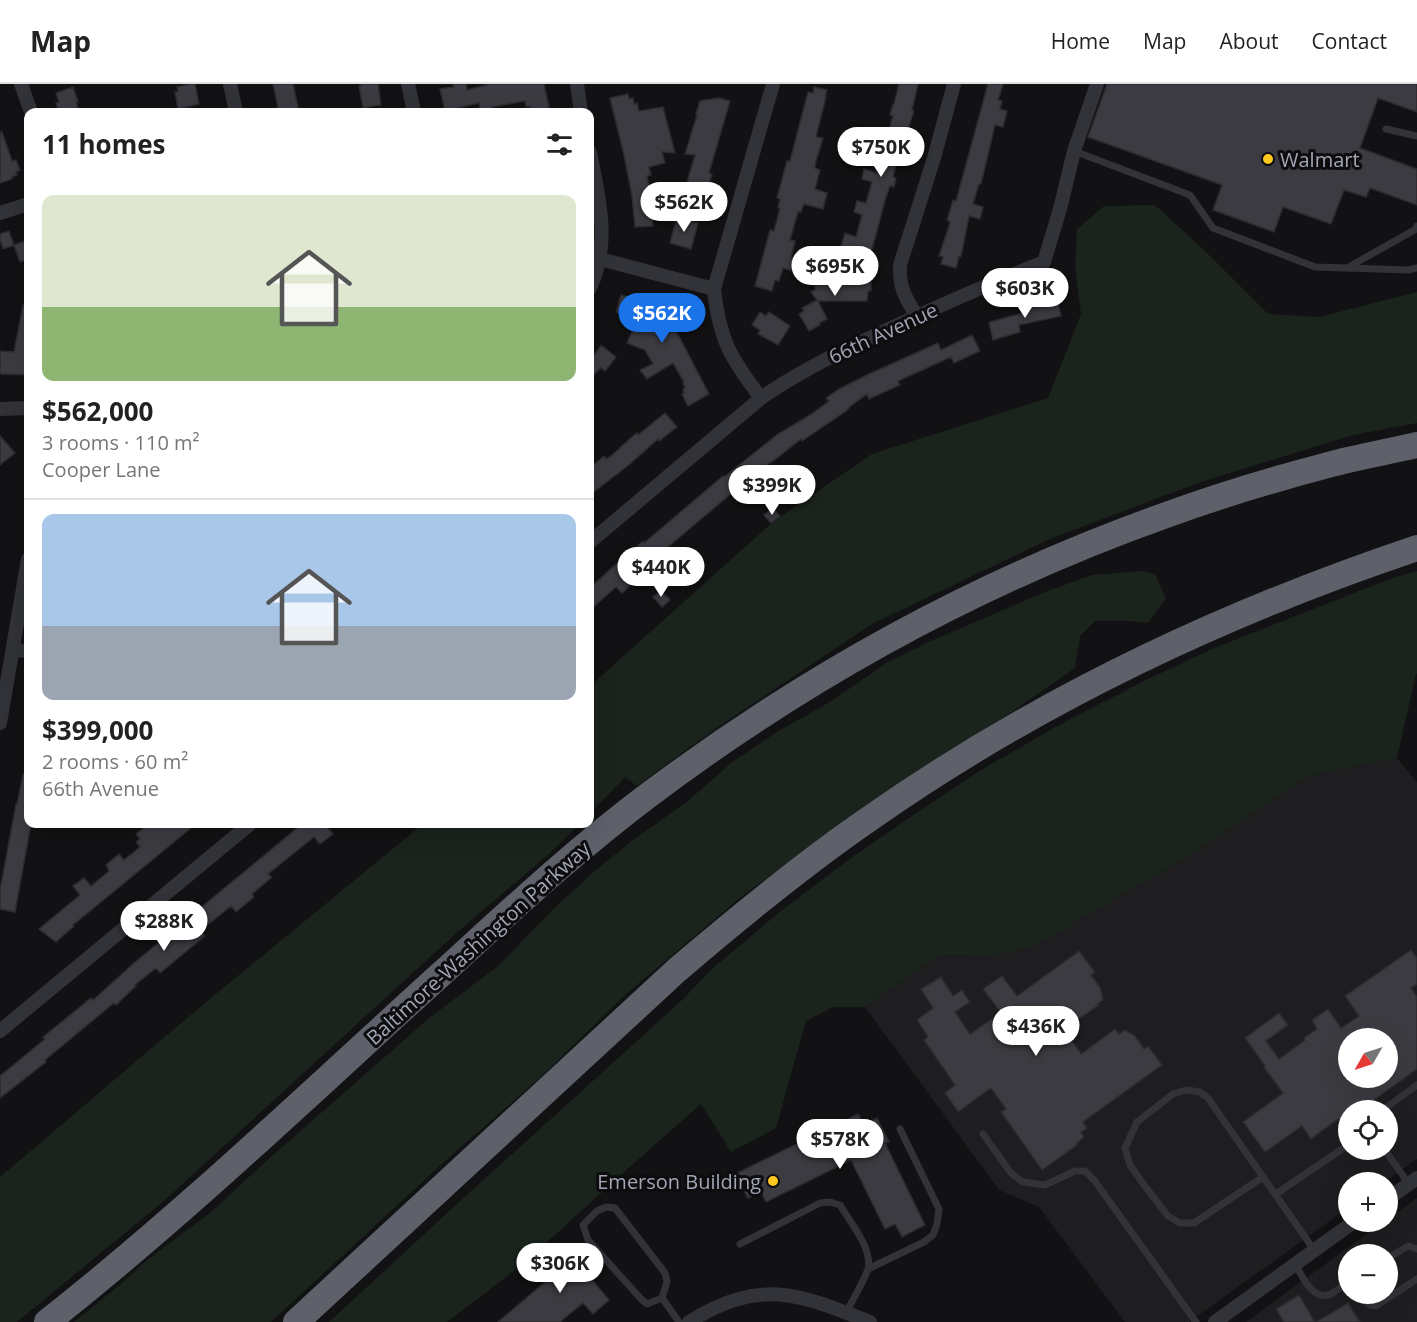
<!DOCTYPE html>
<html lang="en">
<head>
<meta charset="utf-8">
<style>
	:root { --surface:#fff; --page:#f6f6f6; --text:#222; --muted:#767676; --line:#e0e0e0; --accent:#1a73e8 }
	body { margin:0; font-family:"Open Sans",sans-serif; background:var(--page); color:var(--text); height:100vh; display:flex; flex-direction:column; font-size:22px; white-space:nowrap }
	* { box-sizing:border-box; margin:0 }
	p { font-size:20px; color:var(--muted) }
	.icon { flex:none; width:33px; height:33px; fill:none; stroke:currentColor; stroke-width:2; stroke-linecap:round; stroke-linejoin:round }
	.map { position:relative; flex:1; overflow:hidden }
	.sheet { position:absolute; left:24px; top:24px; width:570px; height:720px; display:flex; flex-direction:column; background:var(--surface); border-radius:12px; box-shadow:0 6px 24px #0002 }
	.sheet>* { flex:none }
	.needle { width:39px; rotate:231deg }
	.buttons { position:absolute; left:1338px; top:944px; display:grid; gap:12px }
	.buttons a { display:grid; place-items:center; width:60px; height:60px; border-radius:50%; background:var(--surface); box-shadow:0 6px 24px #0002; font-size:30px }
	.price { position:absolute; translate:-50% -51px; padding:0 14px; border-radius:21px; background:#fff; color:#222; font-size:20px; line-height:39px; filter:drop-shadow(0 2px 3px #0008) }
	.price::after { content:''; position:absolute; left:50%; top:36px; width:18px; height:14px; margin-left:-9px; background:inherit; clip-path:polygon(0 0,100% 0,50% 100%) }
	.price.selected { background:var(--accent); color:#fff }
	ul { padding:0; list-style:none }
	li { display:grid; align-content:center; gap:12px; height:318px; padding:0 18px }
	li+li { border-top:2px solid var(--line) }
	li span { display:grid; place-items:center; height:186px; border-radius:12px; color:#555 }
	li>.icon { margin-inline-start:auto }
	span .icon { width:108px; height:108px; fill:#fffc; stroke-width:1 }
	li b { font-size:26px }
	h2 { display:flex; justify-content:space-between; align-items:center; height:72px; padding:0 18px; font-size:26px }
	header { display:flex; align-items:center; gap:36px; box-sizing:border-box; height:84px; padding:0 30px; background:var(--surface); border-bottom:2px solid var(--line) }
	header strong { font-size:28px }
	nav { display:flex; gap:33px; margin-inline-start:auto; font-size:21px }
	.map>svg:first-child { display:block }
	.built { fill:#1e1d20; fill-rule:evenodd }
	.green { fill:#1b231d }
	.building { fill:#3c3b41; stroke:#2c2b2f; stroke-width:1.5; fill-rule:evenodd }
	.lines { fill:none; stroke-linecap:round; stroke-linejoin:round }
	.service { stroke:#323338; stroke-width:7 }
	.minor { stroke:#323338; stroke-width:14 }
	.motorway { stroke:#5e606a; stroke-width:26 }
	.poi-dot { fill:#ffc81e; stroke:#0d0c0e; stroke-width:2 }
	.labels { text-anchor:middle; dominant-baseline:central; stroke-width:6; stroke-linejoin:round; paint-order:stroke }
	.poi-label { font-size:20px; fill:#a2a6b5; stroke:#0d0c0e; text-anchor:start }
	.street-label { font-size:20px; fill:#a2a6b5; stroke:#0d0c0e }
</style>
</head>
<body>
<header>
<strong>Map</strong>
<nav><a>Home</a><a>Map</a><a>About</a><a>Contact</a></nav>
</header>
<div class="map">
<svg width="1417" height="1238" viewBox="0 0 1417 1238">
	<rect width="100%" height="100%" fill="#121113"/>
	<!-- built -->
	<path class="built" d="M 1397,674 L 1417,698 L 1417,1075 L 1385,1098 L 1348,1098 L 1348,1124 L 1189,1238 L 1125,1238 L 1039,1123 L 999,1106 L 865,923 L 940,871 L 986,872 L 1116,814 L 1186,774 L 1309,692 ZM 1348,954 L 1388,954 L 1388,993 L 1348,993 ZM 1348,1026 L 1388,1026 L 1388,1065 L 1348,1065 Z
		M 1417,1114 L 1417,1238 L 1246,1238 L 1384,1137 L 1388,1137 L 1388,1135 ZM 1348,1170 L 1388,1170 L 1388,1209 L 1348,1209 Z"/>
	<!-- green -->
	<path class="green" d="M 1155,121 L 1203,165 L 1268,230 L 1319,233 L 1417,208 L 1417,339 L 1353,351 L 1198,399 L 1050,455 L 872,540 L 708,650 L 637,702 L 625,693 L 590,730 L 590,602 L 774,437 L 872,370 L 1048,314 L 1081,230 L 1075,182 L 1077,145 L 1104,122 Z
		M 1142,487 L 1155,490 L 1166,514 L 1148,539 L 1129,537 L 1095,537 L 1080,552 L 1075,584 L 1006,632 L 940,673 L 856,728 L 741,813 L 625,911 L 543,991 L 444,1078 L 271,1238 L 74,1238 L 121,1200 L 147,1176 L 211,1128 L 264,1079 L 428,935 L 498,882 L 553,825 L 597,785 L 637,753 L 688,717 L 732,678 L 777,648 L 833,616 L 886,579 L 931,557 L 1042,509 L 1092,491 Z
		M 1417,487 L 1417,590 L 1416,590 L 1397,674 L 1309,692 L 1186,774 L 1116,814 L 1032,864 L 986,872 L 940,871 L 865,923 L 833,923 L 806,937 L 776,1044 L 731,1068 L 701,1020 L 623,1089 L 522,1181 L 447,1238 L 329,1238 L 459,1118 L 680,918 L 713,884 L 782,826 L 855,771 L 925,723 L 986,683 L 1068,636 L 1148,595 L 1214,564 L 1392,494 Z
		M 423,740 L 580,740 L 549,770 L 452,853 L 164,1117 L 17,1238 L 0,1238 L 0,1093 L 200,923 Z"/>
	<!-- building -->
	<path class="building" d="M 190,0 L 195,0 L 199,20 L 178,25 L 175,8 L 178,8 L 177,3 Z
		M 273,0 L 293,0 L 299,28 L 279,28 Z
		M 361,0 L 378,0 L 381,21 L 363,24 L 359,2 L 361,2 Z
		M 453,0 L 466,0 L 467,6 L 491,0 L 544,0 L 550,28 L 531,28 L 530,22 L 526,23 L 525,17 L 492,23 L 493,28 L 480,28 L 479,19 L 445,27 L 440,5 L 454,3 Z
		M 899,0 L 918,0 L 912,26 L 914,27 L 903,60 L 898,81 L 896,80 L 893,93 L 896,94 L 894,103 L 890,102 L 886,113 L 868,180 L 838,172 L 845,149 L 856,153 L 862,131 L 854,128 L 857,117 L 866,119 L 872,98 L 862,95 L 864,85 L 878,89 L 884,65 L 874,63 L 878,49 L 887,52 L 893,32 L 890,31 L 893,20 L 894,20 Z
		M 988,0 L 1003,0 L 998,16 L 1002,17 L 1000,25 L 1007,27 L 1003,43 L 995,41 L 981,100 L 979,100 L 973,120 L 983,123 L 980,135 L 969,132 L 961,173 L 959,172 L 956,184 L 941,180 L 943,173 L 939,172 L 950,139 L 949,137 L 947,136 L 953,116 L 956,117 Z
		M 1107,0 L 1417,0 L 1417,28 L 1378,14 L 1360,64 L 1417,85 L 1417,121 L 1370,104 L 1366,113 L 1344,106 L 1331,140 L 1283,123 L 1274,148 L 1213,126 L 1222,101 L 1088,53 Z
		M 73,3 L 78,18 L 76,18 L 78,24 L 65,28 L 59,28 L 56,19 L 59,18 L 56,9 Z
		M 814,3 L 827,6 L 825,13 L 826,13 L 816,53 L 823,54 L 816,77 L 815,84 L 820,86 L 815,105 L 827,109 L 823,125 L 804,120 L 801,128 L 798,128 L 790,156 L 795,157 L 791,174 L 805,177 L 804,180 L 815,194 L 783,184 L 779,197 L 775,196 L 772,207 L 755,202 L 770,146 L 774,147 L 780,124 L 778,124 L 780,115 L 777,114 L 787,77 L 790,77 L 808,8 L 813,9 Z
		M 628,10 L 629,15 L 633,14 L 634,20 L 637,19 L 639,27 L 663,23 L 675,69 L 662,68 L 665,79 L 649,83 L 651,91 L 647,92 L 654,131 L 652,131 L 653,142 L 635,143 L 632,112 L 624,71 L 610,14 Z
		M 719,14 L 730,17 L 709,89 L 712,90 L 706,111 L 685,105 L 695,71 L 685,70 L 697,31 L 696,30 L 700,17 Z
		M 0,48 L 2,48 L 12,77 L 16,76 L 20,86 L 16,88 L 17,91 L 12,93 L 12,95 L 0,99 Z
		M 669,103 L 684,106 L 681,123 L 666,120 Z
		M 677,133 L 698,139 L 691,165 L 670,159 Z
		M 9,147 L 14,161 L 28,156 L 28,175 L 20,178 L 14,161 L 3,165 L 0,156 L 0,150 Z
		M 836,192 L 865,193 L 864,195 L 871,195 L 871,207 L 868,207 L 867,217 L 818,217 L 827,235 L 819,239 L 820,241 L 809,247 L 799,230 L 804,227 L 802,224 L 817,216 L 811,208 L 816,205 L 814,202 Z
		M 621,211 L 658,221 L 664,213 L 677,234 L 671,237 L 709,310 L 688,322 L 682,310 L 684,309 L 683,305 L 685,304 L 683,299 L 684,298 L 673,279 L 647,295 L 640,286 L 653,280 L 645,266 L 627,259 L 638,234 L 616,228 Z
		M 1057,215 L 1061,232 L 1019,241 L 1020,248 L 993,256 L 989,239 L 990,238 L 1030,227 L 1029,221 Z
		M 23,221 L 28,222 L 28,291 L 0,290 L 0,267 L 14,268 Z
		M 760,228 L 766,232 L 769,228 L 790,242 L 778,261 L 758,250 L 760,246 L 752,241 Z
		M 972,251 L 980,267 L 954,279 L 951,273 L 909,292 L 898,297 L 900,301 L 869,315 L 867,310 L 848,324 L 849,325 L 802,357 L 801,355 L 772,378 L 772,377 L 746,399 L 745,398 L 656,473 L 661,478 L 649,488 L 648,486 L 622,509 L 616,503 L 590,526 L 590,504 L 616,480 L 616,481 L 643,457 L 644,459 L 723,392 L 724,393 L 778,350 L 810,331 L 829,317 L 826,314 L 839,305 L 869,290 L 938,259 L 941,266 Z
		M 601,261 L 616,273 L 605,287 L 601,284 L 590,294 L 590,277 Z
		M 665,329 L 677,343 L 659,357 L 658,355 L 630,380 L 590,411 L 590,384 L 604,372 L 606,375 L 611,372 L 633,352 L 637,349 L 638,351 Z
		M 0,352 L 15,369 L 0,381 Z
		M 773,424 L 780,432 L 771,439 L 764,431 Z
		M 661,506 L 670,516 L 662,523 L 653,513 Z
		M 23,690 L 28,690 L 28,740 L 31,740 L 15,828 L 0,825 L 0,801 L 1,801 L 16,720 L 17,720 Z
		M 149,740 L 196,740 L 73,841 L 74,842 L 56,858 L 39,845 L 80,811 L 73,802 L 84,794 L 91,802 L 109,787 L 106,781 L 119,770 L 124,776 L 140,763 L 136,758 L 140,755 L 136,750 Z
		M 302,740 L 324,740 L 333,750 L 320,760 L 314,753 L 268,790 L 272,793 L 252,810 L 254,813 L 236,828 L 231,822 L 200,847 L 205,852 L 160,889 L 156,884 L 135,901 L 136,902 L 116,921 L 114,919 L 45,976 L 46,978 L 0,1014 L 0,992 L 45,955 L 43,953 L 91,914 L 93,916 L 134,879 Z
		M 1411,866 L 1417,874 L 1417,900 L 1411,904 L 1417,913 L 1417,985 L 1360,1026 L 1348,1026 L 1348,1050 L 1338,1035 L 1311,1055 L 1302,1042 L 1265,1068 L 1243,1038 L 1283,1009 L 1264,983 L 1265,982 L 1245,954 L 1279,929 L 1288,941 L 1266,957 L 1279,975 L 1305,956 L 1304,954 L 1317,945 L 1312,936 L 1328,925 L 1341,944 L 1359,932 L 1345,912 ZM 1348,954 L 1388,954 L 1388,993 L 1348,993 Z
		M 1079,867 L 1095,888 L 1091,891 L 1100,903 L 1103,916 L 1097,920 L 1099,921 L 1064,945 L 1081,970 L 1115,945 L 1119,950 L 1125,946 L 1135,952 L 1144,965 L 1148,962 L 1162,981 L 1083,1038 L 1087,1044 L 1081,1048 L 1084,1053 L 1076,1060 L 1077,1061 L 1042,1086 L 1001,1028 L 1006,1025 L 991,1004 L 958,1028 L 945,1009 L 955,1001 L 924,956 L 928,953 L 917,936 L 933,924 L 921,905 L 941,893 L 953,912 L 962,906 L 970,918 L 955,928 L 970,950 L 1001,929 L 983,905 L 1002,892 L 1017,912 Z
		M 858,1030 L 864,1040 L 877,1034 L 889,1058 L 885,1059 L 925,1141 L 902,1153 L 895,1140 L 885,1145 L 851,1076 L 766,1118 L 761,1108 L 748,1114 L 735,1090 Z
		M 565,1163 L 609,1216 L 593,1230 L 583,1219 L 560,1238 L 498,1238 L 557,1188 L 548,1177 Z
		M 1299,1211 L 1315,1238 L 1284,1238 L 1276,1225 Z
		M 1348,1219 L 1360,1238 L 1316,1238 Z"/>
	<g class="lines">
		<!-- service -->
		<path class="service" d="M 1386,45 L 1417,52
			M 1074,67 L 1190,111 L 1213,144 L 1315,183 L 1408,186 L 1417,184
			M 1347,184 L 1416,145 L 1417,142
			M 1383,1026 L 1417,1001
			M 983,1050 L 1011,1089 L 1023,1098 L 1045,1101 L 1075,1087 L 1085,1087 L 1094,1096 L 1196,1238
			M 1384,1065 L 1409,1100
			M 1263,1093 L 1194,1139 L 1180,1139 L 1168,1132 L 1147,1105 L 1130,1081 L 1125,1064 L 1137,1038 L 1173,1010 L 1186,1006 L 1200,1008 L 1208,1014 L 1314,1166
			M 1276,1110 L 1348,1061
			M 606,1123 L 615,1124 L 665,1189 L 667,1198 L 662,1214 L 647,1220 L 642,1216 L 588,1156 L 583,1141 L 597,1127 Z
			M 740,1160 L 820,1119 L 830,1118 L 840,1121 C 850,1138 873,1165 868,1185 C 864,1197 852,1217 846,1229
			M 1388,1174 L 1408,1162 L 1417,1165
			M 1295,1180 C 1302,1191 1311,1215 1328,1211 C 1335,1209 1342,1202 1348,1198
			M 868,1185 L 924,1158 L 933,1151 L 937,1140 L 939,1125 L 900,1045
			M 1360,1209 L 1369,1221 L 1376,1222 L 1417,1195
			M 662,1214 L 679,1238"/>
		<!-- minor -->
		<path class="minor" d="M 21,0 L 31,28
			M 230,0 L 236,28
			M 408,0 L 414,28
			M 577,0 L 581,28
			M 590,68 C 599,115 611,159 590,204
			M 0,129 L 28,120
			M 600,175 L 714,205
			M 917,232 C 905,214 899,203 900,181 L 934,74 L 954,0
			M 761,314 C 731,275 719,255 714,205 L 773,0
			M 0,325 L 28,324
			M 590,458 L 761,314 C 806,283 854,261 904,238 C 950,217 996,197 1044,178 L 1060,125 L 1074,67 L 1097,0
			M 13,566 L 28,567
			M 0,639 L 28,475
			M 0,947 L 250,740
			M 1388,1115 L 1417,1094
			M 689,1238 C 760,1194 797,1209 870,1238
			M 1215,1238 L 1355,1137"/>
		<!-- motorway -->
		<path class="motorway" d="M 47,1238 C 184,1130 310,1009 439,892 C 506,831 573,768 646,713 C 805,593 982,496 1169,430 C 1221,411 1275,395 1328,381 C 1357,373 1387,368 1417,361
			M 296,1238 L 677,886 C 739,833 802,781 869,735 C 1037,617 1223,529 1417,464"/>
	</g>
	<!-- markers -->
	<g class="poi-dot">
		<circle cx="1268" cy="75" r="6"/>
		<circle cx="773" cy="1097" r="6"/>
	</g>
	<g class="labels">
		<!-- poi labels -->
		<g class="poi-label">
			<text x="1280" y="75">Walmart</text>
			<text x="761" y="1097" text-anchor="end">Emerson Building</text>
		</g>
		<!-- street labels -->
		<g class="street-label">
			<text transform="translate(883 249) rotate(-25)">66th Avenue</text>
			<text transform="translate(478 859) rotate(-42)">Baltimore-Washington Parkway</text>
		</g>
	</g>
</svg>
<div class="buttons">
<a><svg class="needle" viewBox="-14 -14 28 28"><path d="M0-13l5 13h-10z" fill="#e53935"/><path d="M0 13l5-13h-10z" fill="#767676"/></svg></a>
<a><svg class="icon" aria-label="locate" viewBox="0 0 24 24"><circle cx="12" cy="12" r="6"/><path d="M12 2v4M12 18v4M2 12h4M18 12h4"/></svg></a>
<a>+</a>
<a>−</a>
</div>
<b class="price" style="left:881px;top:94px">$750K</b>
<b class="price" style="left:684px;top:149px">$562K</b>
<b class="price" style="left:835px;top:213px">$695K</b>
<b class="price" style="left:1025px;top:235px">$603K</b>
<b class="price selected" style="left:662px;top:260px">$562K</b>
<b class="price" style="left:772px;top:432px">$399K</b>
<b class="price" style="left:661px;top:514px">$440K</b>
<b class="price" style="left:164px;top:868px">$288K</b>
<b class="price" style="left:1036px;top:973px">$436K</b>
<b class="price" style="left:840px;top:1086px">$578K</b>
<b class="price" style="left:560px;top:1210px">$306K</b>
<section class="sheet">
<h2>11 homes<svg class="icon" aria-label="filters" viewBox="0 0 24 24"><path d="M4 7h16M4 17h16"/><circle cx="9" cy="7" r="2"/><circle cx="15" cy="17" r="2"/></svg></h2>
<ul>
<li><span style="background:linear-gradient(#dfe7d0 60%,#8fb573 0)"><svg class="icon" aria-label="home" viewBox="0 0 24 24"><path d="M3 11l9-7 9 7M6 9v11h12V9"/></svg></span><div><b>$562,000</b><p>3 rooms · 110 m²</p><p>Cooper Lane</p></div></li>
<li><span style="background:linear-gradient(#a9c7e8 60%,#9aa5b1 0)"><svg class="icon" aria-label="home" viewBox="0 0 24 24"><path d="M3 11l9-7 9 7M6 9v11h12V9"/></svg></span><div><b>$399,000</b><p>2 rooms · 60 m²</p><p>66th Avenue</p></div></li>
</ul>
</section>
</div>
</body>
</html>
